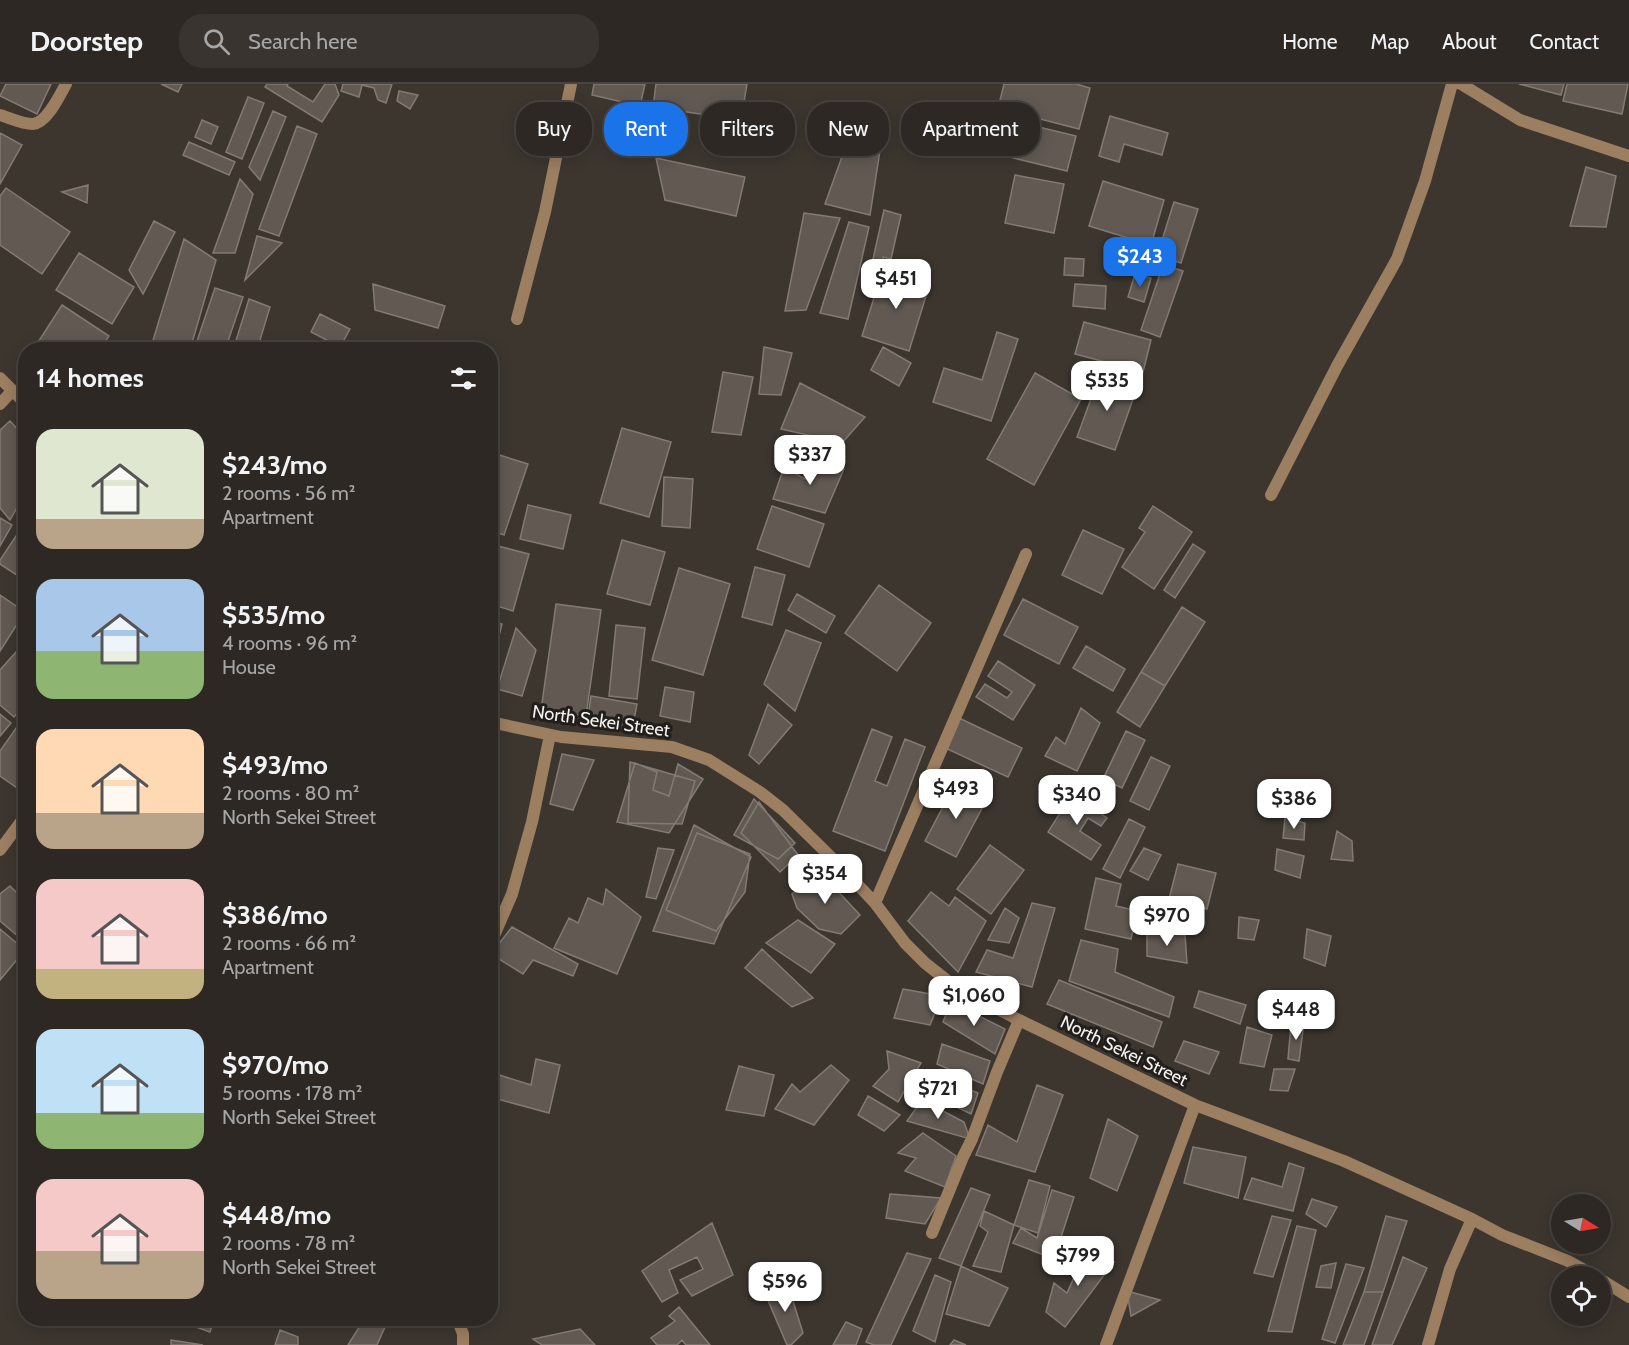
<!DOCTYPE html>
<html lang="en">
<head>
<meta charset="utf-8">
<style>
	:root { --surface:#2d2823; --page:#393430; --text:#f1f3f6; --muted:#a7a6a6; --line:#484441; --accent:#1a73e8 }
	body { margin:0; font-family:Cabin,sans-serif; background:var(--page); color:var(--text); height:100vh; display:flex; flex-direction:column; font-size:22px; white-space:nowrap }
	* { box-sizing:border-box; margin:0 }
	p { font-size:20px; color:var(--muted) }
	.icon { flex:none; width:33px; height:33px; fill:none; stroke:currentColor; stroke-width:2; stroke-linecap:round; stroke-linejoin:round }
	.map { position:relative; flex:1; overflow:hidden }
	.sheet { position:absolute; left:18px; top:258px; width:480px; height:984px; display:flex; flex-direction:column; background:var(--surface); border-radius:24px; box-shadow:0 3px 15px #0003,0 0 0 2px var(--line) }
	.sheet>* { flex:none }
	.guide { position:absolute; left:516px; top:18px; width:570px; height:54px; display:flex; gap:12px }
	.needle { width:39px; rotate:101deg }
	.controls { position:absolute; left:1551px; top:1110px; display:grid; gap:12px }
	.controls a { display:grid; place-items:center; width:60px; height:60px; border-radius:50%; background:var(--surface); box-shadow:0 3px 15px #0003,0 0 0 2px var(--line); font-size:30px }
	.price { position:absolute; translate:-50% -51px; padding:0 14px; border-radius:12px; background:#fff; color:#222; font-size:20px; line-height:39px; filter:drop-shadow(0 2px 3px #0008) }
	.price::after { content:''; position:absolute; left:50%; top:36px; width:18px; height:14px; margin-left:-9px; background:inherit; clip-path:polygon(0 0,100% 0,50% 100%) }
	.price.on { background:var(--accent); color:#fff }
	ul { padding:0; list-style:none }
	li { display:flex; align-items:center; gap:18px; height:150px; padding:0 18px }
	li span { display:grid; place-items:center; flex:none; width:168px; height:120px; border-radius:18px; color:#555 }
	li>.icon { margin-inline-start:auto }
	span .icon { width:72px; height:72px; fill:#fffc; stroke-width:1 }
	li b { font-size:26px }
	h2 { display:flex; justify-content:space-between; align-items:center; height:72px; padding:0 18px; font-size:26px }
	.chip { padding:0 21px; border-radius:24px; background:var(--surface); box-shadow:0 3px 15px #0003,0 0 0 2px var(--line); font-size:21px; line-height:54px }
	.chip.on { background:var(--accent); color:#fff }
	header { display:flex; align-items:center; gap:36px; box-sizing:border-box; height:84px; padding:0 30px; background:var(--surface); border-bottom:2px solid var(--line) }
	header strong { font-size:28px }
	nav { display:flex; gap:33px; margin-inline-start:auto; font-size:21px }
	.search { width:420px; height:54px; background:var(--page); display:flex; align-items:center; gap:15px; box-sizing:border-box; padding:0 21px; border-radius:24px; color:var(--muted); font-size:22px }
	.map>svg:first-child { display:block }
	.building { fill:#615952; stroke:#837b73; stroke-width:1.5 }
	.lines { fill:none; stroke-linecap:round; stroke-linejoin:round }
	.minor { stroke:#9c7e61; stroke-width:12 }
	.labels { text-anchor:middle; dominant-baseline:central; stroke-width:6; stroke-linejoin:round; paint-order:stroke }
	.street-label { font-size:18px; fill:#f5f1ed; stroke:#211e1b }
</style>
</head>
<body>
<header>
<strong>Doorstep</strong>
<div class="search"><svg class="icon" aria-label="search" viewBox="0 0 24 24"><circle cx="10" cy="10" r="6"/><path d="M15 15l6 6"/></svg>Search here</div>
<nav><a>Home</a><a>Map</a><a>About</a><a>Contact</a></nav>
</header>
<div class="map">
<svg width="1629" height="1261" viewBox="0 0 1629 1261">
	<rect width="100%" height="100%" fill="#3c362f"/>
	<!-- building -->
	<path class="building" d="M 6,0 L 51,0 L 37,30 L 0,12 Z
		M 161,0 L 182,0 L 178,8 Z
		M 267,0 L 288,0 L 287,2 L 313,18 L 325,0 L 335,0 L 339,11 L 322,38 L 265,3 Z
		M 343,0 L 392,0 L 386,19 L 378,16 L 374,4 L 362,1 L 359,13 L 341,7 Z
		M 594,0 L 645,0 L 640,22 L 592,11 Z
		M 656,0 L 747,0 L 741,36 L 653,23 Z
		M 1004,0 L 1076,0 L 1090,4 L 1079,45 L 998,24 Z
		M 1519,0 L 1564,0 L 1561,11 Z
		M 1567,0 L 1628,0 L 1622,30 L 1563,17 Z
		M 399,7 L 418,11 L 410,25 L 397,17 Z
		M 248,13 L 264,19 L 242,75 L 226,68 Z
		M 859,25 L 886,28 L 870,131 L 825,120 Z
		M 273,27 L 286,33 L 260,96 L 249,83 Z
		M 1110,32 L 1168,49 L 1162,71 L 1124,60 L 1119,78 L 1099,72 Z
		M 1006,35 L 1076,52 L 1067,87 L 997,70 Z
		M 202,36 L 218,43 L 211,60 L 195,53 Z
		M 297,42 L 317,50 L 279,152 L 259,145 Z
		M 0,49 L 22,61 L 0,100 Z
		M 189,58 L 235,78 L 229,91 L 183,71 Z
		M 656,74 L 745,93 L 736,132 L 665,116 Z
		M 1586,83 L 1616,92 L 1606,143 L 1570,142 Z
		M 1015,91 L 1064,100 L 1054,149 L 1005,139 Z
		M 240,95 L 253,110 L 235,169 L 213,169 Z
		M 1103,97 L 1164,116 L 1151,161 L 1089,142 Z
		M 88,101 L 87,119 L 62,108 Z
		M 6,104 L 70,148 L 42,190 L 0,161 L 0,112 Z
		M 1174,118 L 1198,125 L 1181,179 L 1157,172 Z
		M 884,126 L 901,131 L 891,175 L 883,173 L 883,185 L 871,184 Z
		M 804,129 L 840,134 L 806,226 L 785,227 Z
		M 154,137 L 175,148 L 143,210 L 129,186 Z
		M 849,138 L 869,143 L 848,235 L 820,229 Z
		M 257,152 L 282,159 L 245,196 Z
		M 184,155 L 216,176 L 190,266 L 150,266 Z
		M 79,169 L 134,203 L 112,240 L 56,206 Z
		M 1065,174 L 1084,175 L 1083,192 L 1064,191 Z
		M 1163,181 L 1183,187 L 1160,253 L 1141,246 Z
		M 883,185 L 930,199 L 909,267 L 862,252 Z
		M 1135,190 L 1151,194 L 1144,218 L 1128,213 Z
		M 373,200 L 445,222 L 438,244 L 375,226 Z
		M 1075,200 L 1106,202 L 1105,225 L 1073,222 Z
		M 215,204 L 243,213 L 225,266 L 194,266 Z
		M 249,215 L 270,223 L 257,266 L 233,266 Z
		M 62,221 L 109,252 L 100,266 L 33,266 Z
		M 320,230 L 350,245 L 340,263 L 311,248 Z
		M 1084,238 L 1151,256 L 1143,288 L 1075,270 Z
		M 997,248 L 1018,255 L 991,337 L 933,318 L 944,284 L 982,296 Z
		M 311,258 L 328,266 L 308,266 Z
		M 764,263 L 792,269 L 781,311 L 759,310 Z
		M 883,263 L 911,279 L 899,302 L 871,286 Z
		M 26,276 L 26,293 L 18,288 Z
		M 723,288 L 753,293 L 741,351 L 712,348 Z
		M 1035,289 L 1081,315 L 1034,401 L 987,375 Z
		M 1100,290 L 1137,304 L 1115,366 L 1077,353 Z
		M 800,299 L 865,333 L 842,359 L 781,345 Z
		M 10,337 L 26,354 L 26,408 L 10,436 L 0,424 L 0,346 Z
		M 622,344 L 671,358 L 649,433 L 600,419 Z
		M 490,368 L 528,380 L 504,451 L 490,446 Z
		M 813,374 L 844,385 L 825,429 L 773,415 L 784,383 L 805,395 Z
		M 664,393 L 693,395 L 690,444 L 662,442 Z
		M 528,421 L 571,431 L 563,465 L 520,455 Z
		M 772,422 L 824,440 L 809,483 L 757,465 Z
		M 1153,422 L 1192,448 L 1154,505 L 1122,483 L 1145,448 L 1139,444 Z
		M 0,434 L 12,441 L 0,462 Z
		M 26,437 L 26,497 L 0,480 L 0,476 Z
		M 1083,446 L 1124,465 L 1102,510 L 1062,491 Z
		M 622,456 L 665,468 L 650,521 L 607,510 Z
		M 490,460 L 529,470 L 513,527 L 490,520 Z
		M 1193,460 L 1205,468 L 1175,514 L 1164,506 Z
		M 755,483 L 785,491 L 772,541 L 742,533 Z
		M 679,484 L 730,500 L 703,591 L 652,576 Z
		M 879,501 L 931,539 L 897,587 L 845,549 Z
		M 797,510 L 835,532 L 826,549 L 788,526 Z
		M 0,511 L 25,528 L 0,567 Z
		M 1023,515 L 1078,543 L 1059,580 L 1004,551 Z
		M 556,520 L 601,526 L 586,632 L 541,626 Z
		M 1182,523 L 1205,538 L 1165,602 L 1141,588 Z
		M 490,537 L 502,540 L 490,589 Z
		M 616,541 L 645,544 L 637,615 L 609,612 Z
		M 516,544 L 536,566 L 522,612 L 497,605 Z
		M 786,546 L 821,559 L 795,627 L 764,600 Z
		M 1086,562 L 1125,585 L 1113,607 L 1073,584 Z
		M 16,568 L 26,576 L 26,620 L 14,633 L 0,621 L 0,586 Z
		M 998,577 L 1035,601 L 1013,636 L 976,613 L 985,600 L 1007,614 L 1012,608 L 988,592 Z
		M 1141,588 L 1165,602 L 1140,643 L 1117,628 Z
		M 665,603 L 694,608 L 690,638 L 660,632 Z
		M 591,612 L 637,620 L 632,647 L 587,639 Z
		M 768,620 L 792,641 L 759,680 L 749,671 Z
		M 1081,624 L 1100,639 L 1077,687 L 1045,672 L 1056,653 L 1065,660 Z
		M 0,630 L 11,639 L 0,652 Z
		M 26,630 L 26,710 L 0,692 L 0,667 Z
		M 959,634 L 1022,664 L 1008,693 L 945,664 Z
		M 872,645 L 892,653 L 875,697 L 887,702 L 905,655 L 925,663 L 885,767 L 833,747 Z
		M 1126,647 L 1145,656 L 1122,704 L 1103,695 Z
		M 562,670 L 594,676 L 573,726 L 550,720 Z
		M 1151,673 L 1170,682 L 1149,726 L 1130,717 Z
		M 630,678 L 695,697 L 682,740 L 628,739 Z
		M 635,679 L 657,688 L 653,706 L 669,712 L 678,680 L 703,695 L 669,749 L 617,738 Z
		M 956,698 L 987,715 L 956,773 L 925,757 Z
		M 1072,710 L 1107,734 L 1101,742 L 1088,734 L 1080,747 L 1101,761 L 1091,776 L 1048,748 Z
		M 754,715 L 795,759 L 778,775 L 734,751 Z
		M 759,718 L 798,771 L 780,788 L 741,749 Z
		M 1285,734 L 1305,739 L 1304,756 L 1283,754 Z
		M 1129,735 L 1145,743 L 1120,794 L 1103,785 Z
		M 694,741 L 751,773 L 714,860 L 653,847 Z
		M 1337,747 L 1352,757 L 1353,777 L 1331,775 Z
		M 697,749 L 750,770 L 745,808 L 716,847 L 666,826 Z
		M 990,761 L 1024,786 L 991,830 L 957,805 Z
		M 658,764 L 674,766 L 656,815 L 646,813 Z
		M 1144,764 L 1161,771 L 1148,796 L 1130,787 Z
		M 1277,765 L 1304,772 L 1300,794 L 1275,786 Z
		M 1178,780 L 1216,789 L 1207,825 L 1169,815 Z
		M 820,788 L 860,831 L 841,850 L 819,845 L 797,824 L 792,810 Z
		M 1096,794 L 1121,800 L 1116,822 L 1138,827 L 1131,855 L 1085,845 Z
		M 10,802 L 26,818 L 26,859 L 0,837 L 0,810 Z
		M 606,805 L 641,833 L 617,890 L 554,864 L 569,834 L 578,839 L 588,814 L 603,821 Z
		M 931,808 L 949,822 L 955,813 L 986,837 L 958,888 L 908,837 Z
		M 1032,819 L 1055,824 L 1032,903 L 976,888 L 987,866 L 1013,874 Z
		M 1005,824 L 1019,834 L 1009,859 L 988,856 Z
		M 1239,833 L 1259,836 L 1254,856 L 1238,854 Z
		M 798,836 L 835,860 L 811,889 L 766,859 Z
		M 512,843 L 578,880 L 573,892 L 533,876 L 523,890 L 491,870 Z
		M 0,845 L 25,866 L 0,896 Z
		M 1307,845 L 1331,852 L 1325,882 L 1304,874 Z
		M 1147,848 L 1185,851 L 1187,879 L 1147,872 Z
		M 1081,856 L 1118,865 L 1115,888 L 1174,913 L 1169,933 L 1069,897 Z
		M 762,865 L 813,914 L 792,923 L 745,884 Z
		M 1059,896 L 1162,938 L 1153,963 L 1047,920 Z
		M 903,905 L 942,912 L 930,941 L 894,934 Z
		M 1199,907 L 1246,921 L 1240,940 L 1194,923 Z
		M 951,918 L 1005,945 L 995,970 L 943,938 Z
		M 1304,939 L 1299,977 L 1288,975 L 1291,940 Z
		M 1247,943 L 1272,951 L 1264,983 L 1240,979 Z
		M 1184,957 L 1219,968 L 1209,990 L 1175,977 Z
		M 942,960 L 990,977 L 983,1000 L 937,980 Z
		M 887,967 L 921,979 L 898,1018 L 873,1002 L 889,985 Z
		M 536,975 L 560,981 L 549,1029 L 490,1013 L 490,988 L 531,1001 Z
		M 831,981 L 849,996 L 814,1041 L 775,1025 L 792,1000 L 800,1008 Z
		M 739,982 L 774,991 L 764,1032 L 726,1026 Z
		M 1274,985 L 1295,985 L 1288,1007 L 1270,1006 Z
		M 930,990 L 978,1009 L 971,1030 L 925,1008 Z
		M 1037,1001 L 1063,1011 L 1035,1088 L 976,1071 L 988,1041 L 1017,1058 Z
		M 868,1012 L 900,1031 L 884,1047 L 858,1031 Z
		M 922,1016 L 964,1038 L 970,1055 L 907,1037 Z
		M 1108,1035 L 1138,1052 L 1117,1107 L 1090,1094 Z
		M 923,1049 L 956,1072 L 945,1103 L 905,1087 L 916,1074 L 898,1069 Z
		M 1193,1063 L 1246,1073 L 1238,1114 L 1184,1099 Z
		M 1289,1079 L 1304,1084 L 1293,1127 L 1244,1115 L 1252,1094 L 1282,1103 Z
		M 1029,1096 L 1050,1102 L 1038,1149 L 1014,1141 Z
		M 971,1104 L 990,1111 L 961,1182 L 939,1174 Z
		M 1052,1106 L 1074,1113 L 1054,1175 L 1013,1159 L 1021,1144 L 1037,1154 Z
		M 890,1110 L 941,1114 L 925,1140 L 886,1134 Z
		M 1312,1115 L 1337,1123 L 1326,1143 L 1306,1130 Z
		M 984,1127 L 1014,1141 L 1001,1188 L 973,1182 L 988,1148 L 980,1142 Z
		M 1272,1132 L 1291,1136 L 1273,1193 L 1254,1189 Z
		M 1386,1132 L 1407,1137 L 1383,1208 L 1364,1208 Z
		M 712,1139 L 733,1191 L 692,1212 L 680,1196 L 703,1185 L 697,1173 L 669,1186 L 678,1209 L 662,1218 L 642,1187 Z
		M 1297,1142 L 1316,1146 L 1292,1248 L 1268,1247 Z
		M 1087,1164 L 1114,1178 L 1065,1243 L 1046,1228 L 1054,1199 L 1067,1209 Z
		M 907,1169 L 931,1175 L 891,1261 L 874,1261 L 866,1258 Z
		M 1403,1173 L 1427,1184 L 1392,1261 L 1372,1261 Z
		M 1336,1179 L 1331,1204 L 1316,1203 L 1321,1182 Z
		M 1346,1180 L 1364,1184 L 1335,1259 L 1322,1255 Z
		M 961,1182 L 1008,1204 L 989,1242 L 946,1230 Z
		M 935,1191 L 951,1198 L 935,1258 L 913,1247 Z
		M 788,1201 L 803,1249 L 791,1261 L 787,1261 L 764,1207 Z
		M 1127,1207 L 1160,1216 L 1131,1232 Z
		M 1364,1208 L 1383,1208 L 1364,1261 L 1343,1261 Z
		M 679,1223 L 710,1261 L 686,1261 L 682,1256 L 677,1261 L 657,1261 L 651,1254 L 675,1237 L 669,1232 Z
		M 171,1234 L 214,1234 L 210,1248 Z
		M 358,1234 L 389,1234 L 377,1261 L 348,1261 L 363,1237 Z
		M 846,1238 L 862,1245 L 856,1261 L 833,1261 Z
		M 580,1245 L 595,1261 L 542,1261 L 533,1255 Z
		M 280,1246 L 298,1253 L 298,1261 L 275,1261 Z
		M 171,1256 L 203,1261 L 171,1261 Z
		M 954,1256 L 966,1261 L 950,1261 Z"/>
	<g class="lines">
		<!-- minor -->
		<path class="minor" d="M 1461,0 L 1520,36 L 1629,72
			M 0,31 C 10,34 22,40 33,40 C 47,39 60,11 66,0
			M 517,235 L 545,128 L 571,0
			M 0,294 L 26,320
			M 0,320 L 12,307
			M 1271,411 L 1337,282 L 1397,175 L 1425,97 L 1452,0
			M 490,638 L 561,653 L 672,663 L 709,676 L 760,708 L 783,726 L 842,784 L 875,819 L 905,859 L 925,879 L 954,902 L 1019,936 L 1195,1021 L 1344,1077 L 1472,1135 L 1502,1151 L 1568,1177 L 1595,1192
			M 0,766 L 26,731
			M 875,819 L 1026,470
			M 490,861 L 512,810 L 532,738 L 550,651
			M 932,1149 L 963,1073 L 972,1055 L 997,988 L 1019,936
			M 1600,1195 L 1629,1213
			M 457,1234 L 463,1250 L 463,1261
			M 1106,1261 L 1195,1021
			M 1428,1261 L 1450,1185 L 1472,1135"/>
	</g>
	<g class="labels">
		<!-- street labels -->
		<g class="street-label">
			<text transform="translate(601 637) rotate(8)">North Sekei Street</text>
			<text transform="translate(1124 967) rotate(26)">North Sekei Street</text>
		</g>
	</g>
</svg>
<div class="controls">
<a><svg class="needle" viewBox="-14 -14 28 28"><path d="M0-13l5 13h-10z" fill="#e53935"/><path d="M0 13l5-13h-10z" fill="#a7a6a6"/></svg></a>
<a><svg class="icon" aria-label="locate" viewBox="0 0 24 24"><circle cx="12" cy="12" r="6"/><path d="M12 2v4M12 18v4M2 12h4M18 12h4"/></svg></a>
</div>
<b class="price on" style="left:1140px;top:204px">$243</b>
<b class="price" style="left:896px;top:226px">$451</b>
<b class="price" style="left:1107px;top:328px">$535</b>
<b class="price" style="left:810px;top:402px">$337</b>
<b class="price" style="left:956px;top:736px">$493</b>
<b class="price" style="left:1077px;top:742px">$340</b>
<b class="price" style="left:1294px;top:746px">$386</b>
<b class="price" style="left:825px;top:821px">$354</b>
<b class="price" style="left:1167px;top:863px">$970</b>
<b class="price" style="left:974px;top:943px">$1,060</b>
<b class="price" style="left:1296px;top:957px">$448</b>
<b class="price" style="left:938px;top:1036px">$721</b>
<b class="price" style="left:1078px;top:1203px">$799</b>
<b class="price" style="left:785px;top:1229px">$596</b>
<div class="guide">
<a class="chip">Buy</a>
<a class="chip on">Rent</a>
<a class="chip">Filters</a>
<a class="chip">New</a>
<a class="chip">Apartment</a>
</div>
<section class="sheet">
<h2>14 homes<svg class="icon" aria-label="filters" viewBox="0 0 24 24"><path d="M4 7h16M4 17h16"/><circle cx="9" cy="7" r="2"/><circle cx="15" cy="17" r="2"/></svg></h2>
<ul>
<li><span style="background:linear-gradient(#dfe7d0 75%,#b9a48a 0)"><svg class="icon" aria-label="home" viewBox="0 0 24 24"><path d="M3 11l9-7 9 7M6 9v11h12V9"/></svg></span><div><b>$243/mo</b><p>2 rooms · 56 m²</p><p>Apartment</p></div></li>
<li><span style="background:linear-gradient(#a9c7e8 60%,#8fb573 0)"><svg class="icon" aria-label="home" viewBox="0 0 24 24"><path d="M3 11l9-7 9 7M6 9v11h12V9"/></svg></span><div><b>$535/mo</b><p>4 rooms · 96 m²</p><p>House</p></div></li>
<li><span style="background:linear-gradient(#ffd9b3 70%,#b9a48a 0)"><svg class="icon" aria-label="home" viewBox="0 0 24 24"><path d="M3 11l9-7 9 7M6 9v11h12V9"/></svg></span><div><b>$493/mo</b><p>2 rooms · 80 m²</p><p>North Sekei Street</p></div></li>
<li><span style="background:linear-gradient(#f6c9c9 75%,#c2b280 0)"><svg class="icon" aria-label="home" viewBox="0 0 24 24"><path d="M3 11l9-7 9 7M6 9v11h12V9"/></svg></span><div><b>$386/mo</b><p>2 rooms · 66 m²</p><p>Apartment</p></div></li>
<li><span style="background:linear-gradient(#bfe0f5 70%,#8fb573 0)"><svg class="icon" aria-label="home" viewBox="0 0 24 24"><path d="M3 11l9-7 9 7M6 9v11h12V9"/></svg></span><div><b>$970/mo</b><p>5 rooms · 178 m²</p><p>North Sekei Street</p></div></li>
<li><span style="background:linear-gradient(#f6c9c9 60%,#b9a48a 0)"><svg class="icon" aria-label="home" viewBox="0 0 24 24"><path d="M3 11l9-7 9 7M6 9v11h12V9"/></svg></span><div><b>$448/mo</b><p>2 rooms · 78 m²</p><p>North Sekei Street</p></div></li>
</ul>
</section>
</div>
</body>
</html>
